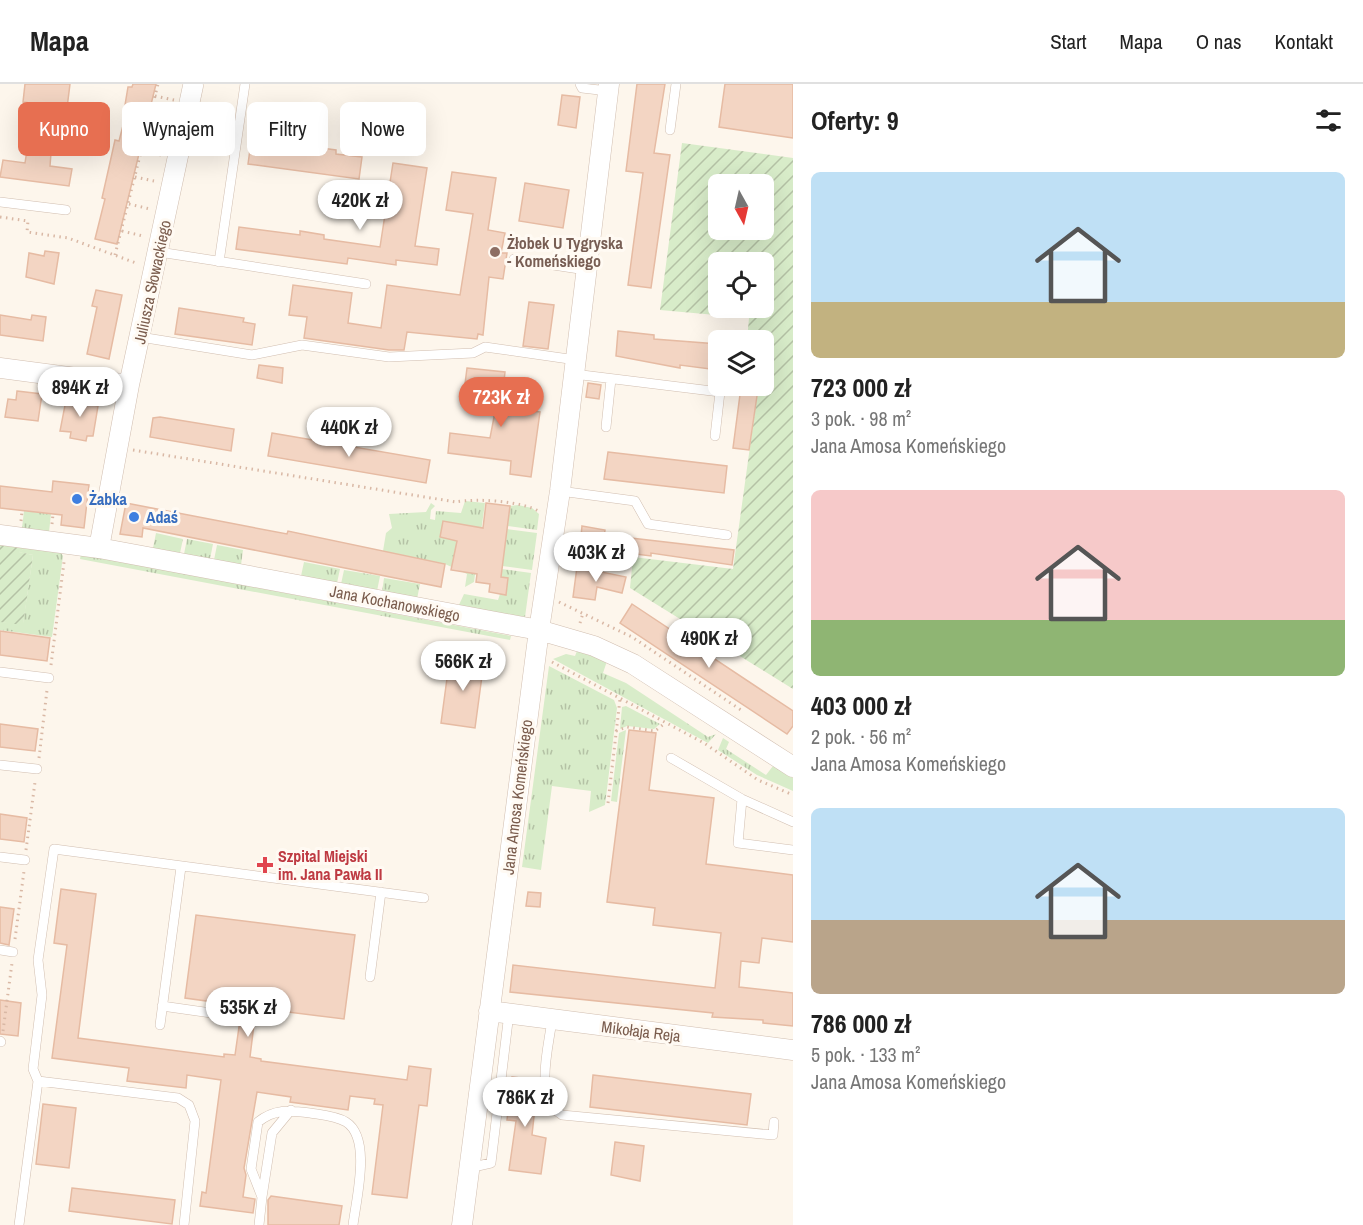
<!DOCTYPE html>
<html lang="pl">
<head>
<meta charset="utf-8">
<style>
	:root { --surface:#fff; --page:#f6f6f6; --text:#222; --muted:#767676; --line:#e0e0e0; --accent:#e76f51 }
	body { margin:0; font-family:"Archivo Narrow",sans-serif; background:var(--page); color:var(--text); height:100vh; display:flex; flex-direction:column; font-size:22px; white-space:nowrap }
	* { box-sizing:border-box; margin:0 }
	p { font-size:20px; color:var(--muted) }
	.icon { flex:none; width:33px; height:33px; fill:none; stroke:currentColor; stroke-width:2; stroke-linecap:round; stroke-linejoin:round }
	.map { position:relative; flex:1; overflow:hidden }
	.details { display:flex; flex-direction:column; background:var(--surface); width:570px }
	.details>* { flex:none }
	.banner { position:absolute; left:18px; top:18px; width:570px; height:54px; display:flex; gap:12px }
	.needle { width:39px; rotate:172deg }
	.buttons { position:absolute; left:708px; top:90px; display:grid; gap:12px }
	.buttons a { display:grid; place-items:center; width:66px; height:66px; border-radius:9px; background:var(--surface); box-shadow:0 6px 24px #0002; font-size:30px }
	.price { position:absolute; translate:-50% -51px; padding:0 14px; border-radius:21px; background:#fff; color:#222; font-size:20px; line-height:39px; filter:drop-shadow(0 2px 3px #0008) }
	.price::after { content:''; position:absolute; left:50%; top:36px; width:18px; height:14px; margin-left:-9px; background:inherit; clip-path:polygon(0 0,100% 0,50% 100%) }
	.price.current { background:var(--accent); color:#fff }
	ul { padding:0; list-style:none }
	li { display:grid; align-content:center; gap:12px; height:318px; padding:0 18px }
	li span { display:grid; place-items:center; height:186px; border-radius:9px; color:#555 }
	li>.icon { margin-inline-start:auto }
	span .icon { width:108px; height:108px; fill:#fffc; stroke-width:1 }
	li b { font-size:26px }
	h2 { display:flex; justify-content:space-between; align-items:center; height:72px; padding:0 18px; font-size:26px }
	.pill { padding:0 21px; border-radius:9px; background:var(--surface); box-shadow:0 6px 24px #0002; font-size:21px; line-height:54px }
	.pill.current { background:var(--accent); color:#fff }
	header { display:flex; align-items:center; gap:36px; box-sizing:border-box; height:84px; padding:0 30px; background:var(--surface); border-bottom:2px solid var(--line) }
	header strong { font-size:28px }
	nav { display:flex; gap:33px; margin-inline-start:auto; font-size:21px }
	main { display:flex; flex:1; min-height:0 }
	.map>svg:first-child { display:block }
	.grass { fill:url(#grass-tufts) }
	.garden { fill:url(#garden-furrows); fill-rule:evenodd }
	.building { fill:#f3d5c3; stroke:#e6bba3; stroke-width:1.5 }
	.lines { fill:none; stroke-linecap:round; stroke-linejoin:round }
	.service-casing { stroke:#d1beb0; stroke-width:10 }
	.minor-casing { stroke:#d1beb0; stroke-width:21 }
	.path { stroke:#d9b8a5; stroke-width:3; stroke-dasharray:1.5 4.5; stroke-linecap:butt }
	.service { stroke:#fff; stroke-width:9 }
	.minor { stroke:#fff; stroke-width:20 }
	.education-dot { fill:#8d6e63; stroke:#fffaf3; stroke-width:2 }
	.shop-dot { fill:#3f7fe0; stroke:#fffaf3; stroke-width:2 }
	.health-dot { fill:#e0444e; stroke:#fffaf3; stroke-width:2 }
	.labels { text-anchor:middle; dominant-baseline:central; stroke-width:6; stroke-linejoin:round; paint-order:stroke }
	.education-label { font-size:16px; font-weight:bold; fill:#785e54; stroke:#fffaf3; text-anchor:start }
	.street-label { font-size:16px; fill:#7a5c4d; stroke:#fffaf3 }
	.shop-label { font-size:16px; font-weight:bold; fill:#366cbe; stroke:#fffaf3; text-anchor:start }
	.health-label { font-size:16px; font-weight:bold; fill:#be3a42; stroke:#fffaf3; text-anchor:start }
</style>
</head>
<body>
<header>
<strong>Mapa</strong>
<nav><a>Start</a><a>Mapa</a><a>O nas</a><a>Kontakt</a></nav>
</header>
<main>
<div class="map">
<svg width="793" height="1141" viewBox="0 0 793 1141">
	<defs>
		<pattern id="grass-tufts" width="24" height="20" patternUnits="userSpaceOnUse" patternTransform="scale(1.5)"><rect width="24" height="20" fill="#d8ecc9"/><path d="M3 7l-1-3M5 7V3M7 7l1-3M15 17l-1-3M17 17v-4M19 17l1-3" fill="none" stroke="#b4c2a5"/></pattern>
		<pattern id="garden-furrows" width="10" height="10" patternUnits="userSpaceOnUse" patternTransform="scale(1.5)"><rect width="10" height="10" fill="#d8ecc9"/><path d="M-1 1l2-2M0 10L10 0M9 11l2-2" fill="none" stroke="#b4c2a5"/></pattern>
	</defs>
	<rect width="100%" height="100%" fill="#fdf6ec"/>
	<!-- grass -->
	<path class="grass" d="M 465,417 L 485,419 L 474,498 L 465,503 L 467,490 L 445,480 L 383,467 L 386,449 L 392,444 L 389,430 L 426,428 L 431,419 L 435,422 L 431,426 L 430,435 L 435,436 L 436,427 L 461,429 Z
		M 518,421 L 532,424 L 539,430 L 537,446 L 508,442 L 510,422 Z
		M 24,427 L 51,430 L 49,448 L 22,444 Z
		M 507,445 L 537,449 L 532,486 L 502,482 Z
		M 156,449 L 183,455 L 180,469 L 153,464 Z
		M 187,455 L 213,460 L 210,475 L 184,470 Z
		M 217,461 L 243,466 L 241,481 L 214,476 Z
		M 25,464 L 61,469 L 63,472 L 52,553 L 0,546 L 0,538 L 23,539 L 33,471 L 18,468 Z
		M 81,470 L 511,552 L 510,556 L 80,475 Z
		M 304,478 L 340,485 L 337,499 L 301,492 Z
		M 502,485 L 531,489 L 525,533 L 458,523 L 464,510 L 498,516 L 500,510 L 506,510 L 508,495 L 501,493 Z
		M 344,486 L 380,492 L 377,507 L 341,500 Z
		M 384,494 L 420,500 L 417,515 L 382,508 Z
		M 577,567 L 607,577 L 603,589 L 626,599 L 708,653 L 716,650 L 708,659 L 553,575 L 566,570 L 575,572 Z
		M 549,582 L 614,616 L 617,624 L 605,721 L 589,728 L 591,707 L 552,702 L 541,786 L 522,783 Z
		M 626,622 L 660,640 L 654,645 L 627,642 L 620,645 L 622,623 Z
		M 626,646 L 617,718 L 611,717 L 619,649 Z
		M 723,654 L 729,658 L 726,665 L 766,691 L 773,682 L 793,694 L 793,707 L 757,691 L 718,666 Z"/>
	<!-- garden -->
	<path class="garden" d="M 682,59 L 793,74 L 793,605 L 630,504 L 633,473 L 733,485 L 758,305 L 741,302 L 764,302 L 764,256 L 747,256 L 749,234 L 660,226 ZM 718,100 L 764,100 L 764,146 L 718,146 ZM 718,178 L 764,178 L 764,224 L 718,224 Z
		M 0,461 L 25,464 L 19,468 L 33,471 L 23,541 L 0,538 Z"/>
	<!-- building -->
	<path class="building" d="M 25,0 L 70,0 L 67,24 L 23,18 Z
		M 133,0 L 156,0 L 117,160 L 95,155 L 105,115 L 102,114 L 109,83 L 115,56 L 119,57 L 125,34 L 123,33 L 128,3 L 132,3 Z
		M 637,0 L 665,0 L 654,69 L 670,71 L 651,204 L 628,201 L 643,89 L 626,87 Z
		M 725,0 L 793,0 L 793,54 L 719,43 Z
		M 562,11 L 580,13 L 576,44 L 558,41 Z
		M 251,58 L 314,67 L 314,63 L 336,66 L 336,70 L 362,73 L 359,95 L 248,80 Z
		M 27,66 L 51,69 L 50,82 L 72,85 L 69,102 L 0,93 L 3,76 L 25,79 Z
		M 393,79 L 427,84 L 415,162 L 439,165 L 437,181 L 396,176 L 396,181 L 348,174 L 347,180 L 236,165 L 239,143 L 300,151 L 300,147 L 324,151 L 324,155 L 380,163 Z
		M 452,88 L 496,94 L 488,146 L 505,149 L 501,169 L 507,169 L 503,195 L 489,193 L 483,251 L 478,250 L 477,255 L 407,248 L 404,266 L 389,266 L 304,254 L 307,233 L 289,231 L 293,201 L 352,209 L 348,239 L 381,244 L 387,201 L 460,211 L 473,130 L 446,126 Z
		M 525,99 L 569,106 L 563,144 L 519,137 Z
		M 45,167 L 59,169 L 54,200 L 26,193 L 29,169 L 44,172 Z
		M 96,206 L 122,211 L 109,275 L 87,270 L 97,223 L 92,222 Z
		M 529,218 L 554,221 L 548,265 L 523,262 Z
		M 179,224 L 244,234 L 243,238 L 255,240 L 252,261 L 175,250 Z
		M 0,231 L 31,236 L 32,231 L 46,233 L 43,257 L 0,251 Z
		M 618,247 L 654,251 L 654,255 L 718,260 L 718,283 L 710,282 L 710,285 L 680,281 L 680,284 L 616,272 Z
		M 259,281 L 283,284 L 282,299 L 257,294 Z
		M 467,284 L 505,288 L 502,315 L 508,316 L 507,324 L 540,328 L 531,393 L 510,390 L 511,377 L 448,369 L 450,349 L 490,354 L 495,328 L 485,326 L 488,302 L 465,300 Z
		M 588,299 L 601,301 L 599,315 L 586,313 Z
		M 741,303 L 758,305 L 749,366 L 733,364 Z
		M 17,307 L 42,310 L 38,337 L 5,333 L 8,315 L 16,316 Z
		M 79,311 L 92,314 L 90,320 L 98,322 L 93,352 L 87,352 L 86,357 L 70,354 L 71,348 L 60,347 L 66,316 L 78,318 Z
		M 160,333 L 234,345 L 231,367 L 150,353 L 153,334 Z
		M 272,349 L 430,376 L 426,399 L 268,372 Z
		M 608,368 L 727,382 L 724,409 L 604,395 Z
		M 53,397 L 89,401 L 84,444 L 61,441 L 62,431 L 0,424 L 0,402 L 52,408 Z
		M 126,419 L 287,450 L 288,447 L 445,480 L 441,503 L 143,444 L 142,453 L 120,450 Z
		M 486,419 L 510,422 L 501,493 L 508,494 L 506,511 L 489,508 L 490,500 L 476,498 L 477,490 L 451,486 L 457,457 L 440,453 L 443,437 L 483,444 Z
		M 582,442 L 605,446 L 602,465 L 580,462 Z
		M 631,454 L 734,466 L 732,481 L 651,469 L 651,472 L 628,469 Z
		M 577,483 L 626,493 L 622,509 L 597,503 L 595,516 L 573,513 Z
		M 632,520 L 793,627 L 793,642 L 787,650 L 620,539 Z
		M 0,547 L 50,554 L 47,577 L 0,571 Z
		M 450,572 L 484,577 L 475,644 L 441,639 Z
		M 0,640 L 38,645 L 35,667 L 0,663 Z
		M 629,646 L 656,649 L 649,706 L 714,714 L 706,780 L 793,791 L 793,858 L 762,854 L 759,879 L 741,877 L 739,903 L 793,909 L 793,942 L 763,939 L 763,936 L 712,933 L 713,929 L 510,908 L 513,881 L 715,904 L 721,849 L 653,841 L 655,824 L 607,818 Z
		M 0,730 L 27,734 L 24,758 L 0,755 Z
		M 61,805 L 96,810 L 78,954 L 224,973 L 224,970 L 235,971 L 242,922 L 185,914 L 196,831 L 355,851 L 344,935 L 256,924 L 250,973 L 261,975 L 261,977 L 407,996 L 409,982 L 431,985 L 427,1022 L 419,1021 L 407,1114 L 372,1110 L 383,1021 L 374,1020 L 375,1015 L 350,1012 L 348,1026 L 290,1018 L 291,1013 L 257,1008 L 244,1084 L 246,1091 L 243,1113 L 255,1115 L 253,1129 L 200,1122 L 202,1108 L 206,1109 L 221,996 L 187,991 L 186,1004 L 127,997 L 129,984 L 52,974 L 67,861 L 54,859 Z
		M 528,808 L 541,809 L 540,823 L 526,822 Z
		M 0,823 L 14,825 L 9,861 L 0,859 Z
		M 0,916 L 21,919 L 18,952 L 0,950 Z
		M 593,991 L 751,1010 L 747,1041 L 590,1023 Z
		M 512,993 L 538,996 L 532,1051 L 546,1054 L 541,1090 L 509,1086 L 516,1037 L 507,1036 Z
		M 43,1020 L 76,1024 L 69,1084 L 36,1080 Z
		M 615,1058 L 644,1062 L 640,1097 L 611,1091 Z
		M 72,1104 L 175,1116 L 172,1140 L 69,1127 Z
		M 271,1112 L 342,1122 L 339,1141 L 268,1141 L 268,1116 Z"/>
	<g class="lines">
		<!-- service casing -->
		<g class="service-casing">
			<path id="service" d="M 580,0 L 582,4 L 608,7
				M 670,46 L 676,0
				M 0,118 L 66,126
				M 159,168 L 366,200
				M 514,175 L 586,186
				M 219,178 L 245,0
				M 140,253 L 252,271 L 302,261 L 389,273 L 473,269 L 485,263 L 576,276
				M 574,290 L 720,308 L 715,352
				M 606,343 L 611,295
				M 560,407 L 635,417 L 648,440 L 727,451
				M 0,588 L 49,594
				M 671,674 L 742,715 L 793,738
				M 0,681 L 37,685
				M 742,715 L 738,759 L 793,766
				M 0,773 L 25,776
				M 0,866 L 13,868
				M 370,893 L 381,808
				M 162,922 L 232,932
				M 552,935 C 549,964 533,1013 562,1031 L 773,1051 L 774,1038
				M 160,941 L 181,783
				M 0,957 L 1,958
				M 38,997 L 178,1014 L 189,1021 L 195,1037 L 184,1141
				M 469,1084 L 491,1079 L 509,929
				M 262,1113 L 272,1049 L 291,1026
				M 19,1141 L 38,997 L 33,985 L 42,911 L 38,876 L 54,765 L 424,814
				M 259,1141 L 262,1113 L 251,1085 L 258,1038 C 274,1025 289,1026 310,1029 C 322,1031 336,1032 346,1038 C 372,1054 356,1116 353,1141"/>
		</g>
		<!-- minor casing -->
		<g class="minor-casing">
			<path id="minor" d="M 0,284 L 129,301
				M 0,451 L 99,464 L 539,546 L 594,562 L 633,580 L 793,683
				M 99,464 L 129,301 L 193,2
				M 489,927 L 793,966
				M 462,1141 L 539,546 L 560,407 L 609,0"/>
		</g>
		<!-- path -->
		<path class="path" d="M 155,12 L 174,16
			M 148,39 L 167,43
			M 142,66 L 161,71
			M 135,93 L 154,97
			M 129,120 L 150,125
			M 0,133 L 28,137 L 27,148 L 68,154 L 136,179
			M 122,147 L 143,152
			M 115,171 L 158,0
			M 133,366 L 456,418 C 476,414 523,417 540,428
			M 21,437 L 22,427
			M 52,440 L 53,430
			M 559,518 L 632,553 L 744,628
			M 580,539 L 583,529
			M 552,578 L 704,659 L 758,696 L 793,711
			M 51,581 L 64,478
			M 616,647 L 627,643 L 655,647 L 665,639
			M 39,674 L 47,606
			M 608,719 L 620,615
			M 26,766 L 35,698
			M 15,855 L 24,787
			M 3,947 L 12,879"/>
		<!-- service -->
		<use href="#service" class="service"/>
		<!-- minor -->
		<use href="#minor" class="minor"/>
	</g>
	<!-- markers -->
	<circle class="education-dot" cx="495" cy="168" r="6"/>
	<g class="shop-dot">
		<circle cx="77" cy="415" r="6"/>
		<circle cx="134" cy="433" r="6"/>
	</g>
	<path class="health-dot" d="M262 772h6v6h6v6h-6v6h-6v-6h-6v-6h6z"/>
	<g class="labels">
		<!-- education labels -->
		<g class="education-label">
			<text x="507" y="159">Żłobek U Tygryska<tspan x="507" dy="18">- Komeńskiego</tspan></text>
		</g>
		<!-- street labels -->
		<g class="street-label">
			<text transform="translate(152 198) rotate(-78)">Juliusza Słowackiego</text>
			<text transform="translate(395 519) rotate(11)">Jana Kochanowskiego</text>
			<text transform="translate(517 713) rotate(-83)">Jana Amosa Komeńskiego</text>
			<text transform="translate(641 947) rotate(7)">Mikołaja Reja</text>
		</g>
		<!-- shop labels -->
		<g class="shop-label">
			<text x="89" y="415">Żabka</text>
			<text x="146" y="433">Adaś</text>
		</g>
		<!-- health labels -->
		<g class="health-label">
			<text x="278" y="772">Szpital Miejski<tspan x="278" dy="18">im. Jana Pawła II</tspan></text>
		</g>
	</g>
</svg>
<div class="buttons">
<a><svg class="needle" viewBox="-14 -14 28 28"><path d="M0-13l5 13h-10z" fill="#e53935"/><path d="M0 13l5-13h-10z" fill="#767676"/></svg></a>
<a><svg class="icon" aria-label="locate" viewBox="0 0 24 24"><circle cx="12" cy="12" r="6"/><path d="M12 2v4M12 18v4M2 12h4M18 12h4"/></svg></a>
<a><svg class="icon" aria-label="layers" viewBox="0 0 24 24"><path d="M12 4l9 5-9 5-9-5zM3 14l9 5 9-5"/></svg></a>
</div>
<b class="price" style="left:360px;top:147px">420K zł</b>
<b class="price" style="left:80px;top:334px">894K zł</b>
<b class="price current" style="left:501px;top:344px">723K zł</b>
<b class="price" style="left:349px;top:374px">440K zł</b>
<b class="price" style="left:596px;top:499px">403K zł</b>
<b class="price" style="left:709px;top:585px">490K zł</b>
<b class="price" style="left:463px;top:608px">566K zł</b>
<b class="price" style="left:248px;top:954px">535K zł</b>
<b class="price" style="left:525px;top:1044px">786K zł</b>
<div class="banner">
<a class="pill current">Kupno</a>
<a class="pill">Wynajem</a>
<a class="pill">Filtry</a>
<a class="pill">Nowe</a>
</div>
</div>
<section class="details">
<h2>Oferty: 9<svg class="icon" aria-label="filters" viewBox="0 0 24 24"><path d="M4 7h16M4 17h16"/><circle cx="9" cy="7" r="2"/><circle cx="15" cy="17" r="2"/></svg></h2>
<ul>
<li><span style="background:linear-gradient(#bfe0f5 70%,#c2b280 0)"><svg class="icon" aria-label="home" viewBox="0 0 24 24"><path d="M3 11l9-7 9 7M6 9v11h12V9"/></svg></span><div><b>723 000 zł</b><p>3 pok. · 98 m²</p><p>Jana Amosa Komeńskiego</p></div></li>
<li><span style="background:linear-gradient(#f6c9c9 70%,#8fb573 0)"><svg class="icon" aria-label="home" viewBox="0 0 24 24"><path d="M3 11l9-7 9 7M6 9v11h12V9"/></svg></span><div><b>403 000 zł</b><p>2 pok. · 56 m²</p><p>Jana Amosa Komeńskiego</p></div></li>
<li><span style="background:linear-gradient(#bfe0f5 60%,#b9a48a 0)"><svg class="icon" aria-label="home" viewBox="0 0 24 24"><path d="M3 11l9-7 9 7M6 9v11h12V9"/></svg></span><div><b>786 000 zł</b><p>5 pok. · 133 m²</p><p>Jana Amosa Komeńskiego</p></div></li>
</ul>
</section>
</main>
</body>
</html>
